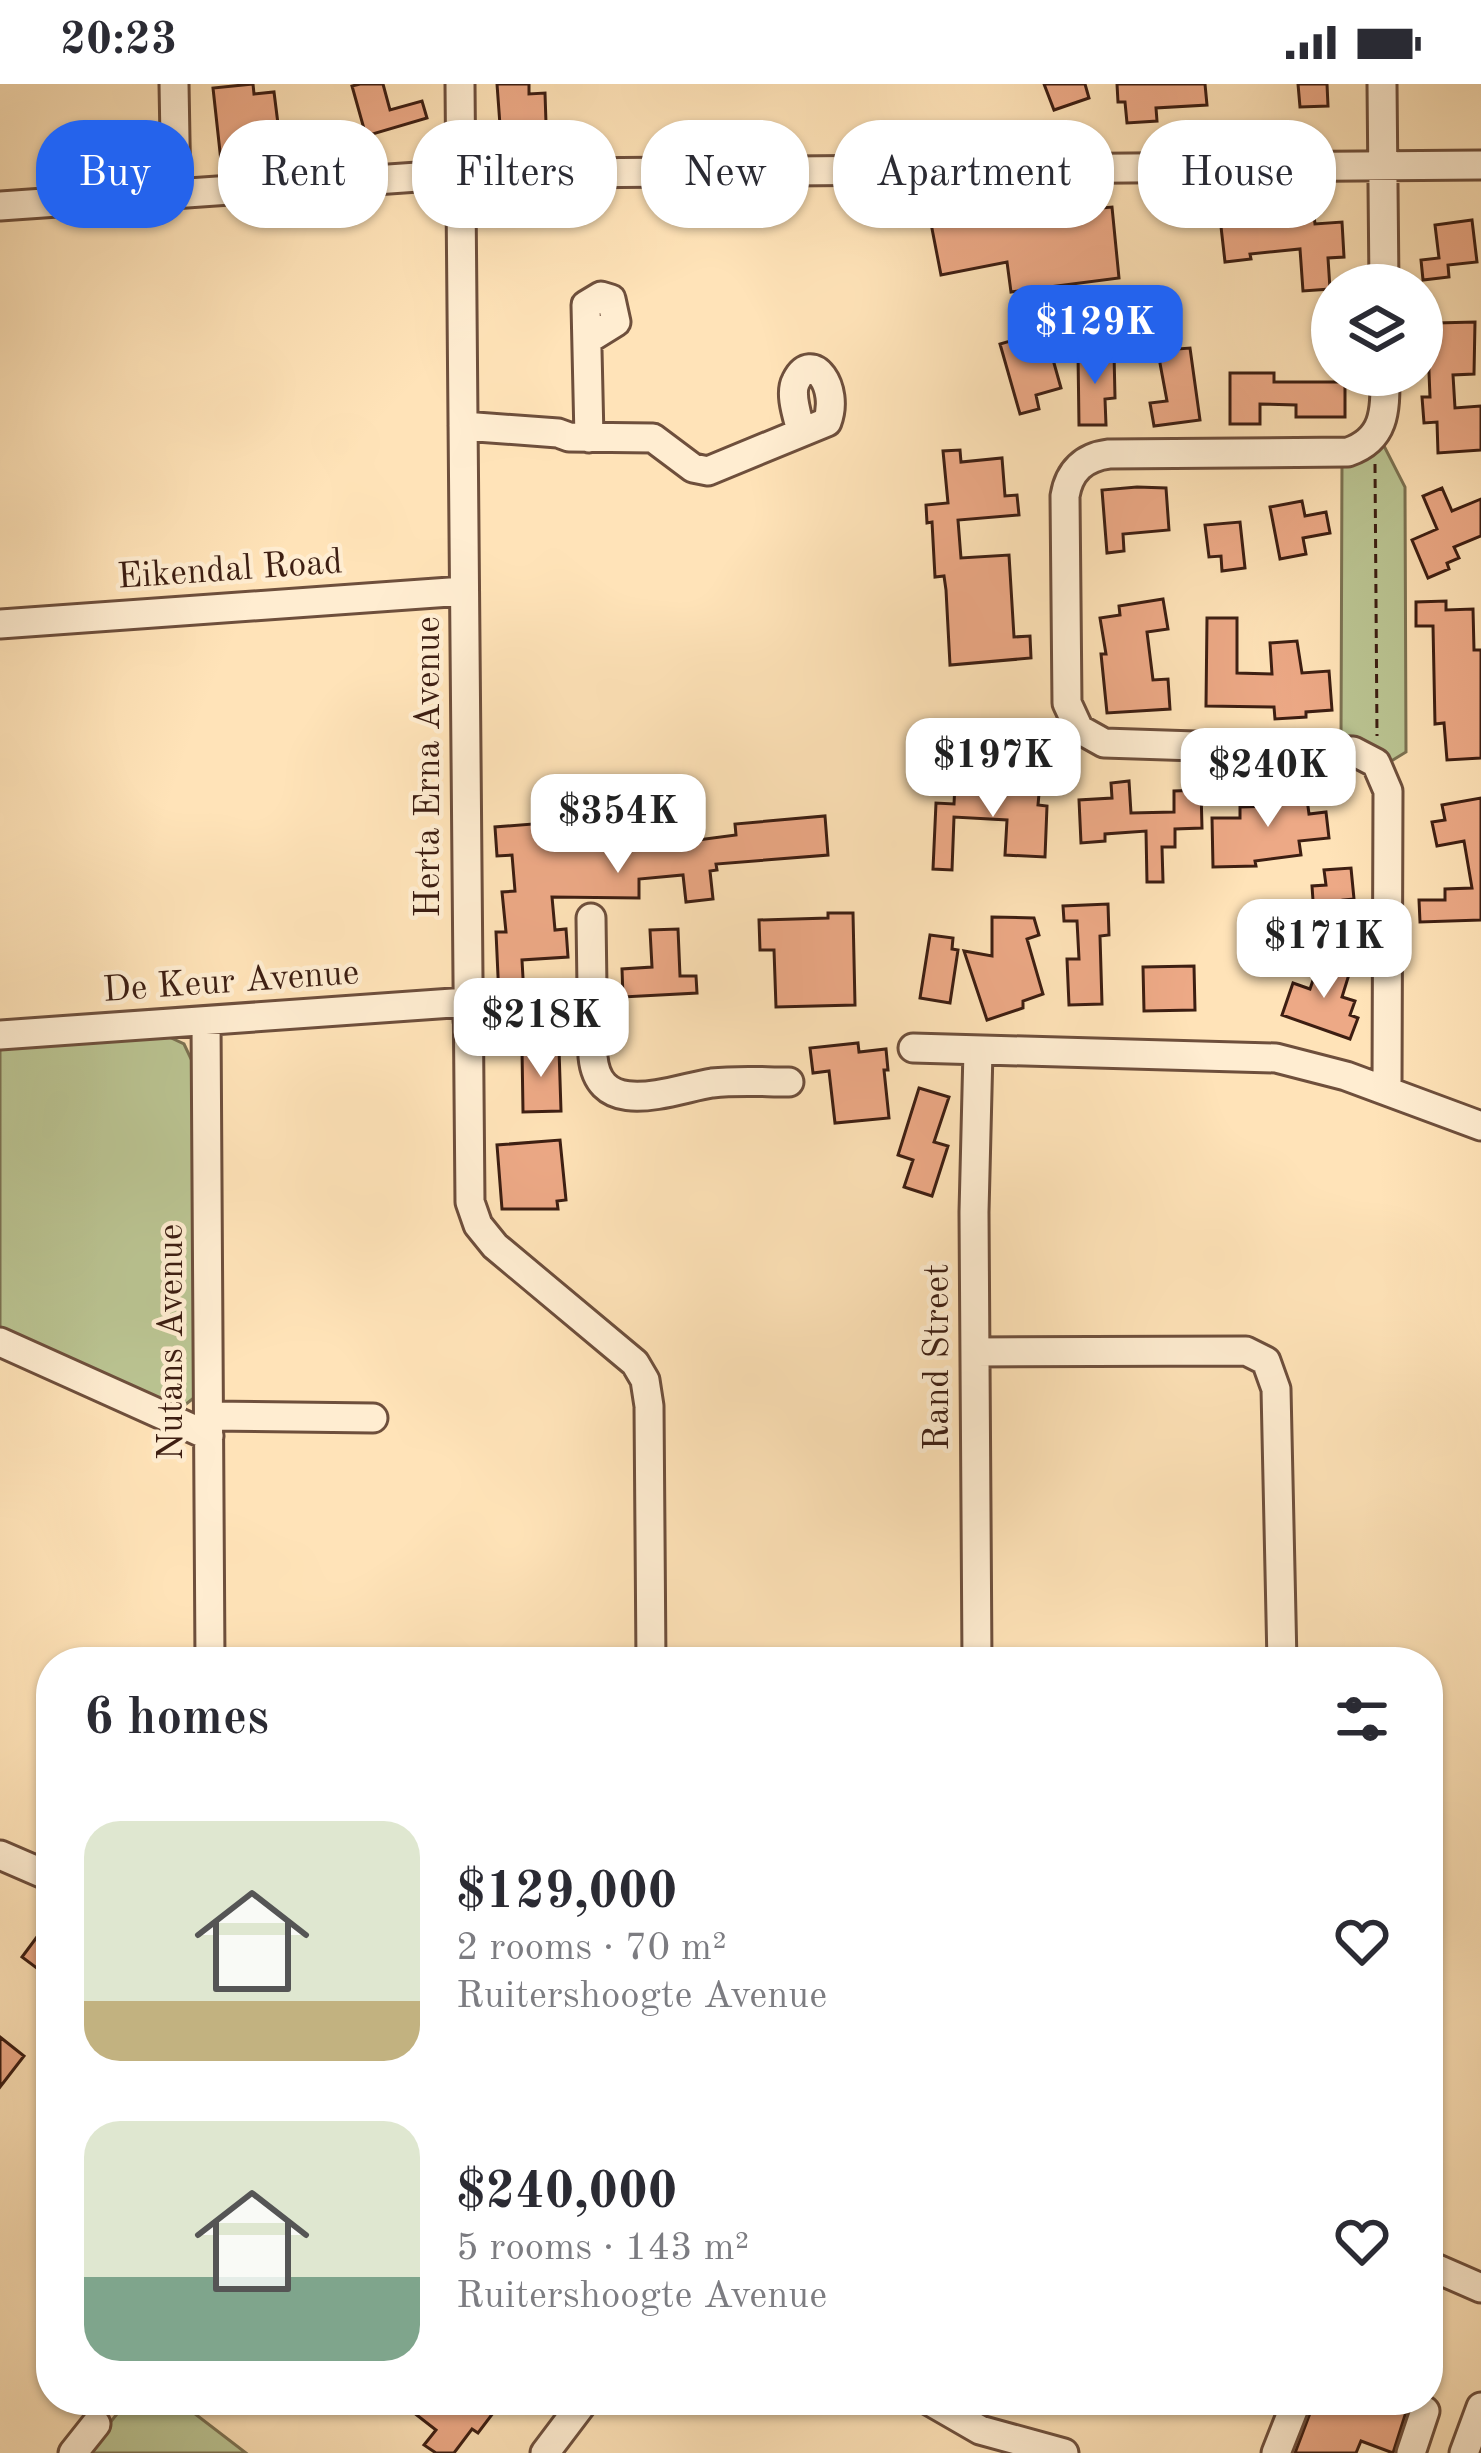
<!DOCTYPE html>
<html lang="en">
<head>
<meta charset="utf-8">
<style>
	:root { --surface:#fff; --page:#f7f7f7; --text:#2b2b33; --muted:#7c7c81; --accent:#2563eb }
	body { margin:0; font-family:"Old Standard TT",serif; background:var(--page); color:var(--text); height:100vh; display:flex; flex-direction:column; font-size:45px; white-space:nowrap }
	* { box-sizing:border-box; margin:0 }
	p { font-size:39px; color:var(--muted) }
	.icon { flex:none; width:66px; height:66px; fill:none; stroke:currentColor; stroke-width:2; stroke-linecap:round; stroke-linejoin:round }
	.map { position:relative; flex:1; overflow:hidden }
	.details { position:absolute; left:36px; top:1563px; width:1407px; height:768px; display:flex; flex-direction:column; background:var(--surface); border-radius:48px; box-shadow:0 3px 9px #0004 }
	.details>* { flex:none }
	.hud { position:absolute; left:36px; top:36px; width:1410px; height:108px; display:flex; gap:24px }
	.fabs { position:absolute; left:1311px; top:180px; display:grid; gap:24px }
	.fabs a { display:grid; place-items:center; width:132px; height:132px; border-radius:50%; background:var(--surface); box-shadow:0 3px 9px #0004; font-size:60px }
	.price { position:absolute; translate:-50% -102px; padding:0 27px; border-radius:24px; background:#fff; color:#222; font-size:39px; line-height:78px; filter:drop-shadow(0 3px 6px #0008) }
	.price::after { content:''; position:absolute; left:50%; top:72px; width:36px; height:27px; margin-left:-18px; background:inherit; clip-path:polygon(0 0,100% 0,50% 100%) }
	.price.current { background:var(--accent); color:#fff }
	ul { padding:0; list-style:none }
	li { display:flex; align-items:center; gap:36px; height:300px; padding:0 48px }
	li span { display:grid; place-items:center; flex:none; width:336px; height:240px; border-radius:36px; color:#555 }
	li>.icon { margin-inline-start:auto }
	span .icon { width:144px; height:144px; fill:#fffc; stroke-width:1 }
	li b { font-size:51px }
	h2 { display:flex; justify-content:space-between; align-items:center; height:144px; padding:0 48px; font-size:51px }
	.chip { padding:0 42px; border-radius:48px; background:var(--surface); box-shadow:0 3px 9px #0004; font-size:42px; line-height:108px }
	.chip.current { background:var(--accent); color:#fff }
	.status { display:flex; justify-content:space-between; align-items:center; height:84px; padding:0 60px; background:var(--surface); direction:ltr }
	.status svg { height:33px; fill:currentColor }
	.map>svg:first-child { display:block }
	.green { fill:#bbc593; stroke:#7c7252; stroke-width:3 }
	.building { fill:#eda986; stroke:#3d1e12; stroke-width:3 }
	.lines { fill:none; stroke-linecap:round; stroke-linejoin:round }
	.minor-casing { stroke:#6e4f3c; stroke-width:33 }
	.path { stroke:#3d1e12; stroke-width:3; stroke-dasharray:9 6; stroke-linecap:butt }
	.minor { stroke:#ffedd1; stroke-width:27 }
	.labels { text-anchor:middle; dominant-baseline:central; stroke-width:9; stroke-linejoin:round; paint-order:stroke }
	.street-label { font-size:36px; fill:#3d1e12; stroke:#ffedd1 }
</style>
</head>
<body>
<div class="status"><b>20:23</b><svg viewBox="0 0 49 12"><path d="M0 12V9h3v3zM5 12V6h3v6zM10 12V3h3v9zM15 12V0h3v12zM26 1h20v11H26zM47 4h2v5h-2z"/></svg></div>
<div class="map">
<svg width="1481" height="2369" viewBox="0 0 1481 2369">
	<rect width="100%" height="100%" fill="#ffe3b8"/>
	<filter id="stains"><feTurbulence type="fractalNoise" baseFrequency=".00167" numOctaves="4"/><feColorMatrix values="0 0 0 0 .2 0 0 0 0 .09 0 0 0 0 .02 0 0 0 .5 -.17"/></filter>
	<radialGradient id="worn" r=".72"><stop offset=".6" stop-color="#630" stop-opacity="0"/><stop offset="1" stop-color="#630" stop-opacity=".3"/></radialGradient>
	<!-- green -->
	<path class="green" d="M 1382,358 L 1405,403 L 1406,668 L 1388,679 L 1341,656 L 1342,378 Z
		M 167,952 L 184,960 L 193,979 L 195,1313 L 181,1324 L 0,1245 L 0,964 Z
		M 128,2316 L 177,2316 L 246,2369 L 86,2369 Z"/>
	<!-- building -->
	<path class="building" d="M 253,0 L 254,10 L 274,8 L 279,48 L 255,50 L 256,58 L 240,60 L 242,75 L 221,77 L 213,4 Z
		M 360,0 L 383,0 L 390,26 L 422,17 L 427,34 L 366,52 L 352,2 Z
		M 497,0 L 529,0 L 529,10 L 545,9 L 546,39 L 500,41 Z
		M 1044,0 L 1085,0 L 1089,14 L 1054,26 Z
		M 1117,0 L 1205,0 L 1207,21 L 1156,24 L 1157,37 L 1127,39 L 1125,18 L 1118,18 Z
		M 1298,0 L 1327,0 L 1328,22 L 1300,23 Z
		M 1277,118 L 1279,135 L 1314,132 L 1315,140 L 1342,138 L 1344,173 L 1328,174 L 1330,205 L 1303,207 L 1300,165 L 1250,170 L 1251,175 L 1225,178 L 1219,125 Z
		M 948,120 L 951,130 L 980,124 L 982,131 L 1025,126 L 1026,140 L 1079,134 L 1078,126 L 1112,123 L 1119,194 L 1011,208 L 1007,178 L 941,191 L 928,124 Z
		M 1472,136 L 1477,178 L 1448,181 L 1449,193 L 1423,196 L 1421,176 L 1439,174 L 1435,141 Z
		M 1475,238 L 1474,290 L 1453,291 L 1455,324 L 1481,322 L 1481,366 L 1438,369 L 1437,338 L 1424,339 L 1422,313 L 1430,313 L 1428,264 L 1436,263 L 1436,239 Z
		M 1043,240 L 1061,304 L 1036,311 L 1039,325 L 1020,330 L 1000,260 L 1024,253 L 1022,245 Z
		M 1175,245 L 1178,265 L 1190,264 L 1200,336 L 1154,342 L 1150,319 L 1167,317 L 1154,247 Z
		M 1078,269 L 1114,269 L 1115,314 L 1105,315 L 1106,341 L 1079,341 Z
		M 1230,289 L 1274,289 L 1274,298 L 1345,298 L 1345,333 L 1296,333 L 1296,321 L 1260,320 L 1260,340 L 1230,340 Z
		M 960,366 L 961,378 L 1002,374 L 1005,412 L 1017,411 L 1019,431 L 958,436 L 961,474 L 1009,471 L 1014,553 L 1030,552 L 1031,574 L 950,581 L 946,506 L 944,492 L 935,493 L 932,438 L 927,439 L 926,421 L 948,419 L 943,367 Z
		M 1137,403 L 1166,404 L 1169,446 L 1123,450 L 1124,467 L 1107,469 L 1102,406 Z
		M 1442,404 L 1452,427 L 1481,415 L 1481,452 L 1454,463 L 1459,474 L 1447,479 L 1449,485 L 1428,494 L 1412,456 L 1437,445 L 1423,412 Z
		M 1302,417 L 1305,432 L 1326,428 L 1330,449 L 1303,454 L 1306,470 L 1280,475 L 1270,423 Z
		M 1240,438 L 1245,484 L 1222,487 L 1221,472 L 1209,473 L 1205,441 Z
		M 1163,515 L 1168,545 L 1147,548 L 1153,596 L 1168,595 L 1170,625 L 1107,629 L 1101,570 L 1106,570 L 1100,534 L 1120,531 L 1119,522 Z
		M 1446,517 L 1446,526 L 1473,525 L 1474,566 L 1481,566 L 1481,674 L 1447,676 L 1444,639 L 1435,640 L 1433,542 L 1416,542 L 1416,518 Z
		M 1207,534 L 1237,534 L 1237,589 L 1272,590 L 1270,559 L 1297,557 L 1302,589 L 1329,587 L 1332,626 L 1306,628 L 1306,633 L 1275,635 L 1274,623 L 1206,622 Z
		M 1129,697 L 1131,729 L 1174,728 L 1174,707 L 1201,706 L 1202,744 L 1175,745 L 1175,763 L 1162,763 L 1163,798 L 1147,798 L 1146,747 L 1105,750 L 1105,757 L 1081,759 L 1079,716 L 1112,714 L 1111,699 Z
		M 955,700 L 1019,703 L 1019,709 L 1039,710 L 1038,721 L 1047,722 L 1045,773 L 1005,771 L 1007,736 L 954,733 L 952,786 L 933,785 L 936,719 L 954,720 Z
		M 1305,700 L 1309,730 L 1326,728 L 1329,754 L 1299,757 L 1301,771 L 1255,777 L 1256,782 L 1213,783 L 1212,734 L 1240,734 L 1240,723 L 1276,722 L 1274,703 Z
		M 1481,714 L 1481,836 L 1420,838 L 1419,816 L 1445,816 L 1445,805 L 1472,804 L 1464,757 L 1437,762 L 1432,738 L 1445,736 L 1442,721 Z
		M 825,732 L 828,771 L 716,780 L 717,786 L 710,787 L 713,815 L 686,818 L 683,791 L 639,795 L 639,814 L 552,813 L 555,846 L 566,845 L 568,873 L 522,876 L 524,912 L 499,914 L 496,848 L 506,848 L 502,808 L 515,807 L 512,771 L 497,772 L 495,743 L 545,739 L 546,747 L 616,751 L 616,761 L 652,762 L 736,751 L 735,740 Z
		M 1351,784 L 1354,815 L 1343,816 L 1346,854 L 1293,858 L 1291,832 L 1314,831 L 1312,802 L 1326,801 L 1324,786 Z
		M 1108,820 L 1109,851 L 1100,852 L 1102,920 L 1069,921 L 1067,875 L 1079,875 L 1077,837 L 1064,837 L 1063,822 Z
		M 828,829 L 853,829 L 855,921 L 776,923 L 774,866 L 760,866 L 759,836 L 828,834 Z
		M 992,833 L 1034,834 L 1039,851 L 1027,855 L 1043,910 L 1023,917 L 1023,924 L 987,936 L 964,867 L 992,872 Z
		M 678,845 L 680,892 L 696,892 L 697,909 L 623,913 L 622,885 L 652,883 L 650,846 Z
		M 930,851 L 953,854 L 952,865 L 958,866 L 950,919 L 920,914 Z
		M 1321,873 L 1351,884 L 1342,913 L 1355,917 L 1350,931 L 1358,934 L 1350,955 L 1282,931 L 1293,899 L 1310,905 Z
		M 1194,882 L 1195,926 L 1144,927 L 1143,883 Z
		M 858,959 L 859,968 L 886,965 L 888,986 L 884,986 L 889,1034 L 835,1039 L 829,987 L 813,989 L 810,964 Z
		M 522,965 L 559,965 L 561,1027 L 523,1028 Z
		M 919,1004 L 949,1013 L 934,1058 L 948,1062 L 932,1112 L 904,1103 L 913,1076 L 898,1071 Z
		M 560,1056 L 566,1116 L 557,1117 L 558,1125 L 502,1125 L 497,1061 Z
		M 51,1834 L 51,1883 L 44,1877 L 38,1885 L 22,1873 Z
		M 0,1953 L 24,1972 L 0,2003 Z
		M 416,2316 L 503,2316 L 478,2349 L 472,2345 L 454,2369 L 436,2369 L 424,2361 L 436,2346 L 409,2325 Z
		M 1315,2316 L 1385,2316 L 1407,2325 L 1393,2369 L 1361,2357 L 1356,2369 L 1295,2369 Z"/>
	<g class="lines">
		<!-- minor casing -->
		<g class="minor-casing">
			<path id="minor" d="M 174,0 L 176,110
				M 460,0 L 470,1118 L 478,1141 L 495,1162 L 635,1279 L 645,1296 L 649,1322 L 651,1578
				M 1382,0 L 1384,201
				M 0,122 L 461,90 L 1481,81
				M 587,256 L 616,238 L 611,215 L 601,212 L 586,221 L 589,354
				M 1385,291 C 1385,326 1386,355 1348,368 L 1109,370 C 1084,373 1069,387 1065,412 L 1067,619 L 1079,645 L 1104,659 L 1353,667 L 1376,679 L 1388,707 L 1387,1007
				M 463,342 L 558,349 L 569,353 L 653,354 L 693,384 L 708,387 L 827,338 C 840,304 812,264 796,297 C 789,310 798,334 801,347
				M 0,540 L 464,507
				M 591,834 L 593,973 C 599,1037 673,1005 712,999 C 738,996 764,998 789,998
				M 206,937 L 210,1578
				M 468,937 L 593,938
				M 0,951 L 467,918
				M 913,964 L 1276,974 L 1346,992 L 1481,1042
				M 0,1258 L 209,1352
				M 975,1268 L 1246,1267 L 1266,1277 L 1276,1305 L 1282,1578
				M 209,1332 L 373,1334
				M 977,1578 L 974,1128 L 978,967
				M 0,1771 L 51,1793
				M 1428,2181 L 1481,2204
				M 928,2316 L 980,2346 L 1064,2369
				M 73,2369 L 96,2340
				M 545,2369 L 585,2316
				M 1276,2369 L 1297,2316
				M 1411,2369 L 1425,2327
				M 1464,2369 L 1481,2323"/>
		</g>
		<!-- path -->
		<path class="path" d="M 1375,380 L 1377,652"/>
		<!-- minor -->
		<use href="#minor" class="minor"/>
	</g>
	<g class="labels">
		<!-- street labels -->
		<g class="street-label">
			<text transform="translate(230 487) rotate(-4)">Eikendal Road</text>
			<text transform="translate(430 683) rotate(-90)">Herta Erna Avenue</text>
			<text transform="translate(231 899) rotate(-4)">De Keur Avenue</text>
			<text transform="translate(173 1258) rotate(-90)">Nutans Avenue</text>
			<text transform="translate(939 1273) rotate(-90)">Rand Street</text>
		</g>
	</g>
	<rect width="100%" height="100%" filter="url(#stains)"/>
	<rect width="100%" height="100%" fill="url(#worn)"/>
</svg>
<div class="fabs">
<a><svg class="icon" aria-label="layers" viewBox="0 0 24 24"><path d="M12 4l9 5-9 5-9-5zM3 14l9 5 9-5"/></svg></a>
</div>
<b class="price current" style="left:1095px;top:303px">$129K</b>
<b class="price" style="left:993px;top:736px">$197K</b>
<b class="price" style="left:1268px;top:746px">$240K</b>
<b class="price" style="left:618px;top:792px">$354K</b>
<b class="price" style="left:1324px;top:917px">$171K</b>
<b class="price" style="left:541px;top:996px">$218K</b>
<div class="hud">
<a class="chip current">Buy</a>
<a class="chip">Rent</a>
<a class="chip">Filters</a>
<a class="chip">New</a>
<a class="chip">Apartment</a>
<a class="chip">House</a>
</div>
<section class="details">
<h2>6 homes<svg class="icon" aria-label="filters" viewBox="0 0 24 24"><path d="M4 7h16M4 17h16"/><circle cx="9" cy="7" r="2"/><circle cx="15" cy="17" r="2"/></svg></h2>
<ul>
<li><span style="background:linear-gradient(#dfe7d0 75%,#c2b280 0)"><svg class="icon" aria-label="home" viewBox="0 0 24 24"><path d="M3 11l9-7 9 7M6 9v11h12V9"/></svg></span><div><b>$129,000</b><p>2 rooms · 70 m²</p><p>Ruitershoogte Avenue</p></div><svg class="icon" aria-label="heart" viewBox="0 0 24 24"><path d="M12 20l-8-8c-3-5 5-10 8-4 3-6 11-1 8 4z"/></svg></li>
<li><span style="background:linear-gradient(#dfe7d0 65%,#7fa58c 0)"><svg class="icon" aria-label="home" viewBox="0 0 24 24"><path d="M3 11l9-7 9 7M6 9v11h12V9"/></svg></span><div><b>$240,000</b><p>5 rooms · 143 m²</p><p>Ruitershoogte Avenue</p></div><svg class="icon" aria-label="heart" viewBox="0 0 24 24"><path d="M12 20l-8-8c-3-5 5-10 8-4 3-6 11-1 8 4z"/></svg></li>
</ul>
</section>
</div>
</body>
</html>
